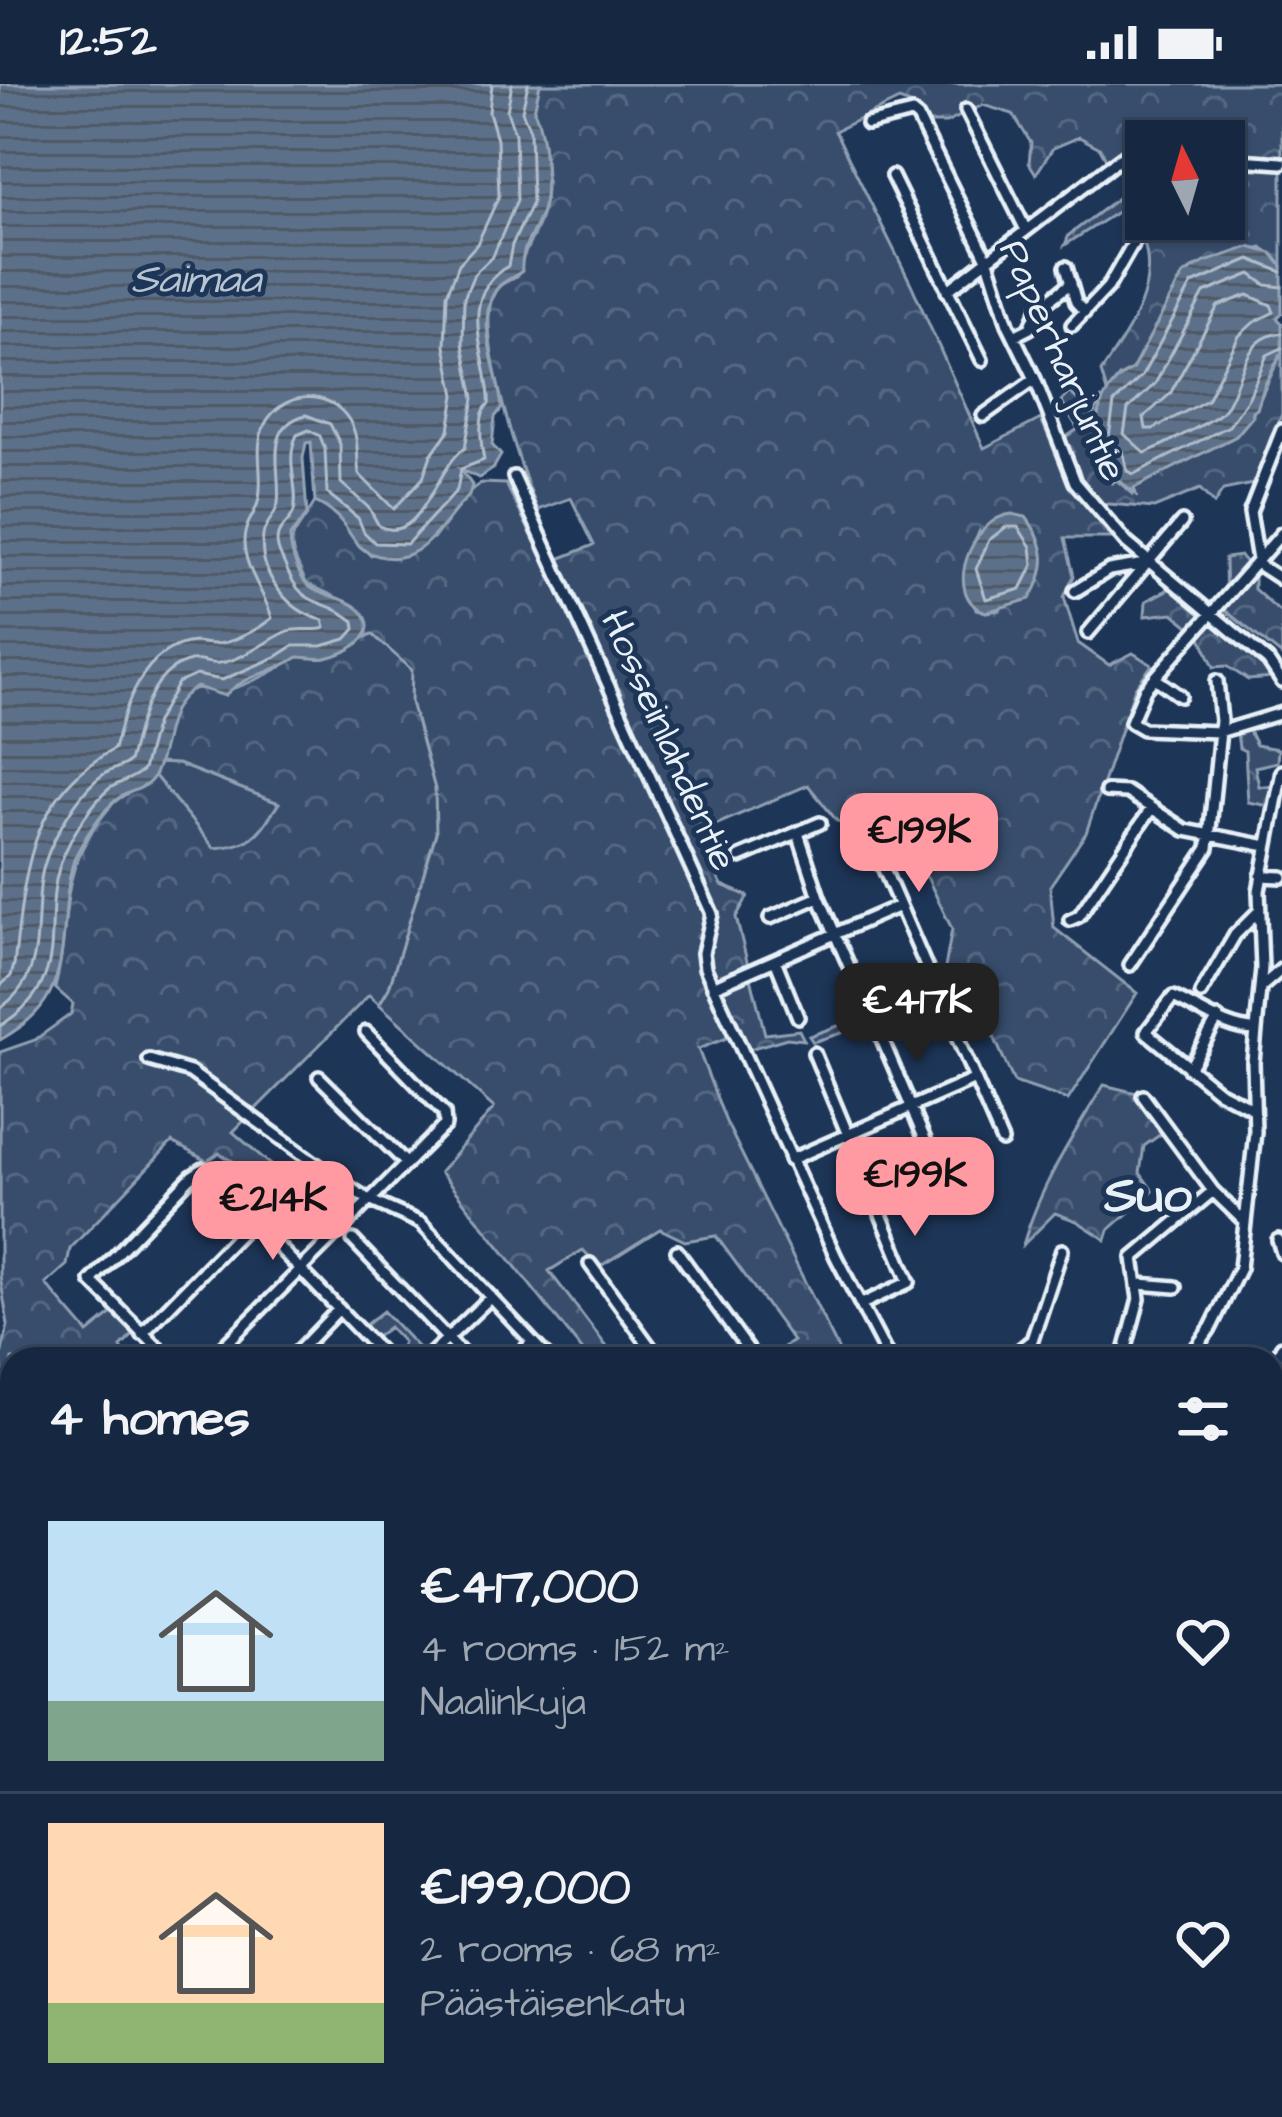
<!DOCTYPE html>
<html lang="en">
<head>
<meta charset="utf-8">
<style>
	:root { --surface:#162841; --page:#23344c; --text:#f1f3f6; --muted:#9ea6b1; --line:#35445a; --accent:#ff9aa2 }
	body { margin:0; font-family:"Architects Daughter",sans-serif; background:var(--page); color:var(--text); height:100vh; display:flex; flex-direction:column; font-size:45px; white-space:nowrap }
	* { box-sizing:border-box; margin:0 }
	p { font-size:39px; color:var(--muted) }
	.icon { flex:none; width:66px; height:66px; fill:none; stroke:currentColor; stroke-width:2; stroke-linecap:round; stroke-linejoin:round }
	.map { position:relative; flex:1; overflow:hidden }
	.details { position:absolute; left:0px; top:1263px; width:1284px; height:771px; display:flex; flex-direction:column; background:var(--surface); border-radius:36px 36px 0 0; box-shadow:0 3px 9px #0004,0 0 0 3px var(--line) }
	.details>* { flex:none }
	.needle { width:78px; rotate:355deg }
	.controls { position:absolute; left:1125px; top:36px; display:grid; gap:24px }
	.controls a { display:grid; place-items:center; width:120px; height:120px; border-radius:0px; background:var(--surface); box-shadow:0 3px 9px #0004,0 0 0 3px var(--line); font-size:60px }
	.price { position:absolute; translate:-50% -102px; padding:0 27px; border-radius:24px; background:var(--accent); color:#111; font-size:39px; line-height:78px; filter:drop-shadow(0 3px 6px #0008) }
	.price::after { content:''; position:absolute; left:50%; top:72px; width:36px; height:27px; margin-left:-18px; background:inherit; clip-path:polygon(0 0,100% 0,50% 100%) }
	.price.on { background:#222; color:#fff }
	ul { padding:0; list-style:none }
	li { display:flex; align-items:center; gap:36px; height:300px; padding:0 48px }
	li+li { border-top:3px solid var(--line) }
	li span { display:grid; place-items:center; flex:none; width:336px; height:240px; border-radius:0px; color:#555 }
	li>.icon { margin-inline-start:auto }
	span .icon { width:144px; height:144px; fill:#fffc; stroke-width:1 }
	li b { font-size:51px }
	h2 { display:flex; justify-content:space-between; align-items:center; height:144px; padding:0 48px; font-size:51px }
	.status { display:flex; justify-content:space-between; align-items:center; height:84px; padding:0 60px; background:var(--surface); direction:ltr }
	.status svg { height:33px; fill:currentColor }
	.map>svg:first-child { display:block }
	.green { fill:#374d6c; stroke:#909fb2; stroke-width:3 }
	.forest { fill:url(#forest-crowns); stroke:#909fb2; stroke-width:3; fill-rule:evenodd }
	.cemetery { fill:url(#cemetery-stones); stroke:#909fb2; stroke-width:3 }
	.water { fill:url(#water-rules); stroke:#95a4b5; stroke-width:3 }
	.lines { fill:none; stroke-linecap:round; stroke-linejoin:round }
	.shore { stroke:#b0bdcc; stroke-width:3 }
	.stream { stroke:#95a4b5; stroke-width:3 }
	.minor-casing { stroke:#e8f1f8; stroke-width:18 }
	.major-casing { stroke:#e8f1f8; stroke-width:22 }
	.minor { stroke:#1d3557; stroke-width:9 }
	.major { stroke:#1d3557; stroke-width:14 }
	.labels { text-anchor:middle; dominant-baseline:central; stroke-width:10; stroke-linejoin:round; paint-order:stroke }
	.street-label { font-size:39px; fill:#e8f1f8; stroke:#1d3557 }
	.water-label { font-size:42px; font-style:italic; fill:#b7c4d1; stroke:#1d3557 }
	.district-label { font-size:51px; font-weight:bold; fill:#e8f1f8; stroke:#1d3557 }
</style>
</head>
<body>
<div class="status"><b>12:52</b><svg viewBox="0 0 49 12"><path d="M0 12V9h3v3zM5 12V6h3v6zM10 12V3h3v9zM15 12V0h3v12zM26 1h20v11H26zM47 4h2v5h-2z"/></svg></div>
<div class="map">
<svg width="1282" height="2033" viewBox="0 0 1282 2033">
	<defs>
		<pattern id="forest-crowns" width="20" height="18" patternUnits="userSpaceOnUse" patternTransform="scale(3)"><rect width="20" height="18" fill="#374d6c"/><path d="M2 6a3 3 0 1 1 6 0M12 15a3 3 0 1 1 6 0" fill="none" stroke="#546782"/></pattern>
		<pattern id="cemetery-stones" width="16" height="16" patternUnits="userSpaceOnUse" patternTransform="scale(3)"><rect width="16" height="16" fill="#374d6c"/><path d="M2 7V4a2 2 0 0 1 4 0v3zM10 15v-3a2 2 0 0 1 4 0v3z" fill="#546782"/></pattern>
		<pattern id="water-rules" width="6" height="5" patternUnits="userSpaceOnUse" patternTransform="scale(3)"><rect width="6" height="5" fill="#5d7089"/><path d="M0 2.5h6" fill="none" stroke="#505a66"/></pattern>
	</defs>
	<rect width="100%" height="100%" fill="#1d3557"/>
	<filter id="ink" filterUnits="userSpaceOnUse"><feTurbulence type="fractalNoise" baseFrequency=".00833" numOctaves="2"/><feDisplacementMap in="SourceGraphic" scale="24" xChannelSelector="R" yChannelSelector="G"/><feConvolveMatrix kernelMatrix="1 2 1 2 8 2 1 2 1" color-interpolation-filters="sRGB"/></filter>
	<g filter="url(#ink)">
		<!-- green -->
		<path class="green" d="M 157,679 L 178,680 L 279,719 C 258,750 254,761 214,764 L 154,691 Z"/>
		<!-- forest -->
		<path class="forest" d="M 540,0 L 1282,0 L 1282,182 L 1262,164 L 1195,183 L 1183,191 L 1132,286 L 1119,293 L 1107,308 L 1101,288 C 1127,249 1160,205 1143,156 C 1139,145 1127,134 1120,126 L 1065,161 L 1069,151 L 1139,98 L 1146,98 L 1146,135 L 1224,135 L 1224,57 L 1146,57 L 1146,64 L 1132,63 L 1107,77 L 1100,64 L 1079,53 L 1053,64 L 1036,90 L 1029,79 L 1031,59 L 1013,30 L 983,21 L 946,39 L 928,39 L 916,22 L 899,16 L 835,47 L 911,200 L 984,364 L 1041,335 L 1070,402 L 1115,454 L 1065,454 L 1074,492 L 1064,513 L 1078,559 L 1109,581 L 1133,569 L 1152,581 L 1135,604 L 1086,749 L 1050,802 L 1054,844 L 1137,909 L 1068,1016 L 1014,998 L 994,953 L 935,929 L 882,949 L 876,938 L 813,958 L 809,952 L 941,906 L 952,845 L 928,795 L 885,745 L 837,737 L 808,701 L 715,741 L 703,764 L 722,801 L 748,812 L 736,833 L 765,950 L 799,946 L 804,956 L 787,954 L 746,966 L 737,950 L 698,965 L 726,1038 L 843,1275 L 766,1275 L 793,1257 L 716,1152 L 685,1157 L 660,1145 L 599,1183 L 583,1166 L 549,1187 L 616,1275 L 589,1275 L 440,1088 L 494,1024 L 369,911 L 233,1048 L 314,1118 L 298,1132 L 265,1096 L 219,1069 L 207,1077 L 172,1058 L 70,1165 L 67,1181 L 46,1200 L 88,1249 L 115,1227 L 136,1248 L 121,1263 L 128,1275 L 12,1275 L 12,1380 L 1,1272 L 8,1241 L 0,1192 L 0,968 L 35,956 L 71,930 L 73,920 L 55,904 C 74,828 53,792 109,724 C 121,708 142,707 154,691 L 214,764 C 254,761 258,751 279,719 L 178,680 L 157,679 C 162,659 171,611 193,605 C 203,602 212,608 221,607 C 244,604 279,585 298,572 C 325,575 350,573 367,549 L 352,521 L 306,499 C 283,448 289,462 315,418 C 343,431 350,452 370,471 L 434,454 L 471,406 L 481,399 L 506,400 L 546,480 L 594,461 L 571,414 L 538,426 C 519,383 480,261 491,218 C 495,203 503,198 517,193 C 522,167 540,146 544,121 C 549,100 544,45 533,27 ZM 979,448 L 1000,526 L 987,528 L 976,525 L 965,481 Z
			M 1282,268 L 1282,330 L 1253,400 L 1223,406 L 1214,420 L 1200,405 L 1154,424 L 1098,419 L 1078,397 L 1060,357 L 1078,345 L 1061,317 L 1070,308 L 1093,332 L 1102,314 L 1095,361 L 1113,374 L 1115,395 L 1133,410 L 1134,404 L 1236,352 L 1252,332 Z
			M 1240,472 L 1254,487 L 1254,505 L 1282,530 L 1282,572 L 1226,527 L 1225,474 Z
			M 1171,504 L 1259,575 L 1274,594 L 1248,596 L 1227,582 L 1214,583 L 1200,551 L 1173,529 L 1145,532 L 1146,517 Z
			M 1247,643 L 1256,661 L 1278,665 L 1277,678 L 1255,683 L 1259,702 L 1275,703 L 1269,722 L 1248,718 L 1245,667 L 1239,664 L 1237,648 Z
			M 1104,1001 L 1137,1009 L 1164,1048 L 1144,1062 L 1140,1089 L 1153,1107 L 1109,1146 L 1106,1156 L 1077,1137 L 1055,1129 L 1023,1161 C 1039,1104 1073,1051 1104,1001 Z
			M 383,1227 L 424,1270 L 419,1275 L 395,1275 L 403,1258 L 389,1243 L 375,1254 L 364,1242 Z
			M 0,1453 L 12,1487 L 12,1655 L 0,1664 Z
			M 815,2022 L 1017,2022 L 1041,2033 L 814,2033 Z"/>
		<!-- cemetery -->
		<path class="cemetery" d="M 615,2022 L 628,2030 L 634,2022 L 737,2022 L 762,2033 L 608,2033 Z"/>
		<!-- water -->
		<path class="water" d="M 0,0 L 540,0 L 534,27 C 544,44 549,103 543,123 C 537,147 520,161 522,187 C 515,193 504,196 498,203 C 473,233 499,290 502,324 L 495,333 L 492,361 L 501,371 L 493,385 L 479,394 L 461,386 L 472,401 L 469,412 C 440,437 425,483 379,472 C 369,470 361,465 355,457 C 340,437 342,430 315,418 L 311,358 L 306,359 L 303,374 L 307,431 L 290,452 C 290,467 298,493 310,503 C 324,514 346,512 360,526 C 385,550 346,570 326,574 C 317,576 307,573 298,573 C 276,588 241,592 225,612 L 197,603 C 163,619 169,662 154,692 C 146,707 127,706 116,716 C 101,729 86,752 77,769 C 69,786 68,804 66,823 C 61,887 60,922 0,956 Z
			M 1249,163 L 1272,169 L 1282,182 L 1282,229 L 1277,234 L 1282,239 L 1282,268 L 1265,300 L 1257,325 L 1252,327 L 1253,332 L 1236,352 L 1134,404 L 1136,410 L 1117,395 L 1111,400 L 1115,394 L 1113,388 L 1104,388 L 1113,386 L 1115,379 L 1112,374 L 1100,378 L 1095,371 C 1094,337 1099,303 1132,286 L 1183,191 L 1205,178 Z
			M 1012,430 L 1026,433 C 1048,463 1049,484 1030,515 L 986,528 C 940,513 972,433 1012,430 Z"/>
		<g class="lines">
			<!-- shore -->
			<path class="shore" d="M 1282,188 L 1250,175 L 1192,200 L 1142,292 L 1114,319 L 1108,360 L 1123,368 L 1127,387 L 1134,390 L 1229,342 L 1249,313 L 1267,271 L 1282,264
				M 1282,203 L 1266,201 L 1251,190 L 1204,209 L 1155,300 L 1128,325 L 1124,350 L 1145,369 C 1156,365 1216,335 1222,328 C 1243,303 1240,252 1282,249
				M 1248,211 L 1271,221 L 1274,228 L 1253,239 L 1239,252 L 1207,316 L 1153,345 L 1146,345 L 1144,333 L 1170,310 L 1218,222 Z
				M 1006,443 L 1018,443 L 1031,463 L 1033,481 L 1021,505 L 986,515 L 976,485 L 989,456 Z
				M 0,902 L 11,892 L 14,881 C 25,793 26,713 114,665 C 125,624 142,563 194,558 C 200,558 206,560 212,560 C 230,561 259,545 272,534 C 265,509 244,485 244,457 C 244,439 257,429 259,414 C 264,389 253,364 265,340 C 282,307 329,304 349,336 C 360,354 356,371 359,390 L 394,425 L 423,394 L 431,371 L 449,346 L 455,311 L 445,262 L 447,210 L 459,180 L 477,160 L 499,112 L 497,55 L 489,28 L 492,0
				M 0,924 C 46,893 34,844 41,795 C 46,763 77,708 104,690 C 112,685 122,683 129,678 C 139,643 148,586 191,577 C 201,575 210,581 219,579 C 242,577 268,555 288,547 C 301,543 313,548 325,544 L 323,536 C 288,528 258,490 263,452 C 264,439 277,431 278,419 C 282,387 262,342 306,331 L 330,340 L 340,360 L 341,399 L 369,424 L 379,442 C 421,463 436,382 465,364 L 474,314 L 463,260 L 464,214 L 474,190 L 493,172 L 517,116 L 515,50 L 507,27 L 512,0
				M 0,942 C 82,890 33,835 66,766 C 75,746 93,718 110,704 C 121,697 133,695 143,686 L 156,638 L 178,599 L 196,591 L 222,596 L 276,573 L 293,562 L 322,562 L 346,555 L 355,545 L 354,537 C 318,509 305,530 284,479 C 280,470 275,461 278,451 C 281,442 292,436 294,427 C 300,404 284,377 297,351 L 309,346 L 320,352 L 325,365 L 327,409 L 358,434 L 364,448 L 375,459 L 407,460 L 457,406 L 461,385 L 484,376 C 481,363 479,343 483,329 C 488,315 490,328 489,312 C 485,266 457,211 508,182 L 512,161 L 532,119 L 530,46 L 522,27 L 528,0"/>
			<!-- stream -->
			<path class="stream" d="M 362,555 L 372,550 L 412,586 L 411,618 L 435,705 L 436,749 L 389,904 L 380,919"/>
			<!-- minor casing -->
			<g class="minor-casing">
				<path id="minor" d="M 966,26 L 1026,146
					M 867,40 L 912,29 L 918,34 L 988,177 L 1008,240 L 1035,295 L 1075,398 L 1127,459 L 1268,577 L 1282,598
					M 1224,75 L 1282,79
					M 892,92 L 982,276
					M 1066,183 L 1076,218 L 1085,228
					M 947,207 L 1114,79 L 1125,71 L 1146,68
					M 1072,241 L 1108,203 L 1147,135
					M 1014,252 L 1030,244 L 1039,224 L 1071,199
					M 983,332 L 1035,295
					M 514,393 L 712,830 L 703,869 L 705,884 L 836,1173 L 889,1275
					M 1282,449 L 1145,605 L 1131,638 L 1143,645 L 1219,648 L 1282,629
					M 1258,476 L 1250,428 L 1282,346
					M 1256,479 L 1282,496
					M 1075,507 L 1109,486 L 1151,479
					M 1088,549 L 1182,438
					M 1155,594 L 1180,612
					M 1106,707 L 1127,708 L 1185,746 L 1267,762
					M 798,749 L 819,813 L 866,921
					M 870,753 L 928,887
					M 740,773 L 820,739
					M 1261,792 L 1282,793
					M 770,834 L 819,813
					M 1070,836 L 1079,832 L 1151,725
					M 775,876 L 798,933
					M 1130,881 L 1208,764 L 1221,637 L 1217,597
					M 713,903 L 899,822
					M 1261,903 L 1282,885
					M 1201,909 L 1235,851 L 1258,828
					M 953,944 L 1002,1057
					M 882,955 L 950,1114
					M 814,969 L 909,1198 L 862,1220
					M 149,976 L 190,988 L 338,1096 L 369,1116 L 421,1139 L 549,1275
					M 1189,985 L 1218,934
					M 319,993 L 406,1079
					M 1143,1012 L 1213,1107 L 1243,1136
					M 1253,1025 L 1218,1007 L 1146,948 L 1173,913 C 1200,925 1227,946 1256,946
					M 790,1076 L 973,996
					M 353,1156 L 467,1275
					M 1278,1156 L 1282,1169
					M 677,1167 L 755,1275
					M 590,1180 L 659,1275
					M 1139,1200 L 1176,1203
					M 142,1250 L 254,1135
					M 169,1275 L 91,1197 L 192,1092 L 203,1085 L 387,1275
					M 211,1275 L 445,1041 L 444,1029 L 366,948
					M 291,1275 L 339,1225
					M 426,1275 L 491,1213
					M 514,1275 L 533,1258
					M 1009,1275 L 1032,1256 L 1062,1166
					M 1123,1275 L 1139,1215 L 1133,1174 L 1213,1107
					M 1188,1275 L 1211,1243 L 1240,1184 L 1255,1048 L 1253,978 L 1262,884 L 1259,807 L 1282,687
					M 1272,1288 L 1282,1262
					M 0,1429 L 12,1470
					M 1272,1486 L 1282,1461
					M 1272,1501 L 1272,1518
					M 1272,1644 L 1282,1622
					M 1272,1741 L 1282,1740
					M 1272,1754 L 1278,1794
					M 0,1769 L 12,1758
					M 1272,1880 L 1282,1874
					M 1272,1965 L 1282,1975
					M 1272,2000 L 1282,1991
					M 279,2022 L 296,2033
					M 502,2022 L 508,2033
					M 1151,2022 L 1224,2031 L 1247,2022
					M 63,2033 L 70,2022
					M 561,2033 L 565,2022"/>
			</g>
			<!-- major casing -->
			<g class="major-casing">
				<path id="major" d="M 1272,1679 L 1282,1683
					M 596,2033 L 606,2022"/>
			</g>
			<!-- minor -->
			<use href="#minor" class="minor"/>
			<!-- major -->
			<use href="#major" class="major"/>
		</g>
	</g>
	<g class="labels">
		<!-- street labels -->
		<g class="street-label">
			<text transform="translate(1062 277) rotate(66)">Paperharjuntie</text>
			<text transform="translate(668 657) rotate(66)">Hosseinlahdentie</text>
		</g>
		<!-- water labels -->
		<g class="water-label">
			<text x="196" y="196">Saimaa</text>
		</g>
		<!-- district labels -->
		<g class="district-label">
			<text x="1148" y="1112">Suo</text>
		</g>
	</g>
</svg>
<div class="controls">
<a><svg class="needle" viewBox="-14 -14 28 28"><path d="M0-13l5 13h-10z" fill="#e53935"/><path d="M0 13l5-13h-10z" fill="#9ea6b1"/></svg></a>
</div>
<b class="price" style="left:919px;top:811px">€199K</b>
<b class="price on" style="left:917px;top:981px">€417K</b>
<b class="price" style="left:915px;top:1155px">€199K</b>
<b class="price" style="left:273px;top:1179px">€214K</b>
<section class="details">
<h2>4 homes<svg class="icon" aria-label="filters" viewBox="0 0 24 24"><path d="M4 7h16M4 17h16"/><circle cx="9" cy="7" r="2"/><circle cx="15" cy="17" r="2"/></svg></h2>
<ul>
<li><span style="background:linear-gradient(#bfe0f5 75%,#7fa58c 0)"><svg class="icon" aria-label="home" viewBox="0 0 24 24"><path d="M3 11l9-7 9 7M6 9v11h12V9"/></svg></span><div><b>€417,000</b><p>4 rooms · 152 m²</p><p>Naalinkuja</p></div><svg class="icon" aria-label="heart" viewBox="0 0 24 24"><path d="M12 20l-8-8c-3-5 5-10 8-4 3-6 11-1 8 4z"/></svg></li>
<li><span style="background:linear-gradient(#ffd9b3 75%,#8fb573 0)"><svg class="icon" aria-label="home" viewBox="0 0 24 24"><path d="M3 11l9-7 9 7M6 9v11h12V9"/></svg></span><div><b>€199,000</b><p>2 rooms · 68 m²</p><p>Päästäisenkatu</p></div><svg class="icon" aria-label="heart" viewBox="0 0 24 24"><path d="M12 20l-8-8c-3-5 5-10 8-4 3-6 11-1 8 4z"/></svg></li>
</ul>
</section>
</div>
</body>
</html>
